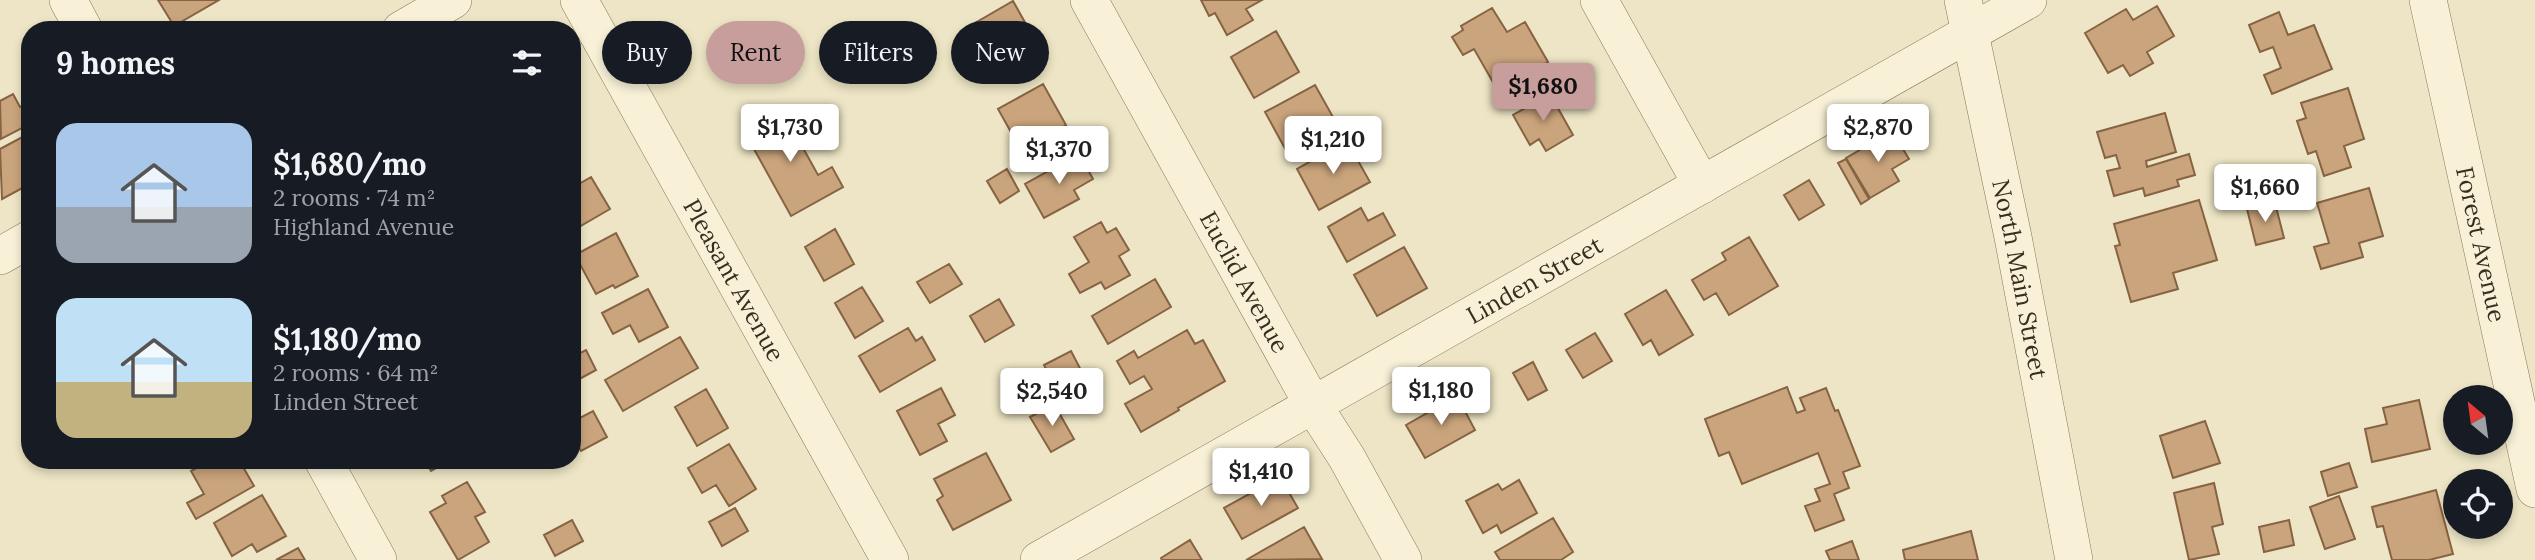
<!DOCTYPE html>
<html lang="en">
<head>
<meta charset="utf-8">
<style>
	:root { --surface:#171b24; --page:#20242c; --text:#f1f3f6; --muted:#9ea1a6; --accent:#c89e9c }
	body { margin:0; font-family:Lora,serif; background:var(--page); color:var(--text); height:100vh; display:flex; flex-direction:column; font-size:26px; white-space:nowrap }
	* { box-sizing:border-box; margin:0 }
	p { font-size:23px; color:var(--muted) }
	.icon { flex:none; width:38px; height:38px; fill:none; stroke:currentColor; stroke-width:2; stroke-linecap:round; stroke-linejoin:round }
	.map { position:relative; flex:1; overflow:hidden }
	.side { position:absolute; left:21px; top:21px; width:560px; height:448px; display:flex; flex-direction:column; background:var(--surface); border-radius:28px; box-shadow:0 4px 10px #0003 }
	.side>* { flex:none }
	.hud { position:absolute; left:602px; top:21px; width:665px; height:63px; display:flex; gap:14px }
	.needle { width:46px; rotate:331deg }
	.fabs { position:absolute; left:2443px; top:385px; display:grid; gap:14px }
	.fabs a { display:grid; place-items:center; width:70px; height:70px; border-radius:50%; background:var(--surface); box-shadow:0 4px 10px #0003; font-size:35px }
	.price { position:absolute; translate:-50% -60px; padding:0 16px; border-radius:7px; background:#fff; color:#222; font-size:23px; line-height:46px; filter:drop-shadow(0 2px 4px #0008) }
	.price::after { content:''; position:absolute; left:50%; top:42px; width:21px; height:16px; margin-left:-10px; background:inherit; clip-path:polygon(0 0,100% 0,50% 100%) }
	.price.selected { background:var(--accent); color:#111 }
	ul { padding:0; list-style:none }
	li { display:flex; align-items:center; gap:21px; height:175px; padding:0 35px }
	li span { display:grid; place-items:center; flex:none; width:196px; height:140px; border-radius:21px; color:#555 }
	li>.icon { margin-inline-start:auto }
	span .icon { width:84px; height:84px; fill:#fffc; stroke-width:1 }
	li b { font-size:30px }
	h2 { display:flex; justify-content:space-between; align-items:center; height:84px; padding:0 35px; font-size:30px }
	.pill { padding:0 24px; border-radius:32px; background:var(--surface); box-shadow:0 4px 10px #0003; font-size:24px; line-height:63px }
	.pill.selected { background:var(--accent); color:#111 }
	.map>svg:first-child { display:block }
	.building { fill:#caa47c; stroke:#866342; stroke-width:2 }
	.lines { fill:none; stroke-linecap:round; stroke-linejoin:round }
	.minor-casing { stroke:#88775c; stroke-width:38 }
	.minor { stroke:#f8f1d8; stroke-width:37 }
	.labels { text-anchor:middle; dominant-baseline:central; stroke-width:5; stroke-linejoin:round; paint-order:stroke }
	.street-label { font-size:24px; fill:#382e1f; stroke:#f5eed5 }
</style>
</head>
<body>
<div class="map">
<svg width="2535" height="560" viewBox="0 0 2535 560">
	<rect width="100%" height="100%" fill="#ede5c5"/>
	<!-- building -->
	<path class="building" d="M 158,0 L 219,0 L 174,26 Z
		M 1201,0 L 1262,0 L 1246,9 L 1253,20 L 1227,35 L 1215,13 L 1209,16 Z
		M 1013,1 L 1036,42 L 991,68 L 968,27 Z
		M 2157,6 L 2174,36 L 2147,52 L 2153,63 L 2130,76 L 2123,65 L 2108,73 L 2085,33 L 2126,9 L 2133,20 Z
		M 1492,8 L 1507,32 L 1525,22 L 1548,62 L 1498,91 L 1474,49 L 1463,55 L 1452,37 L 1463,30 L 1461,26 Z
		M 2279,12 L 2288,35 L 2314,25 L 2332,69 L 2272,94 L 2264,75 L 2281,68 L 2273,47 L 2260,52 L 2249,25 Z
		M 752,28 L 757,39 L 769,33 L 788,68 L 763,82 L 753,64 L 728,77 L 713,49 Z
		M 1276,31 L 1299,72 L 1254,98 L 1231,57 Z
		M 1043,84 L 1066,125 L 1021,150 L 998,109 Z
		M 1315,85 L 1338,126 L 1288,154 L 1265,112 Z
		M 2348,88 L 2364,139 L 2344,146 L 2351,167 L 2324,176 L 2316,151 L 2308,154 L 2297,121 L 2306,118 L 2301,103 Z
		M 13,94 L 20,107 L 29,103 L 30,124 L 1,139 L 0,101 Z
		M 1550,94 L 1573,135 L 1546,151 L 1539,139 L 1530,145 L 1513,115 Z
		M 782,110 L 818,175 L 832,167 L 843,187 L 791,216 L 744,131 Z
		M 2165,113 L 2176,152 L 2146,161 L 2147,167 L 2189,154 L 2195,175 L 2177,180 L 2179,186 L 2145,196 L 2143,188 L 2114,196 L 2107,171 L 2120,168 L 2116,155 L 2105,158 L 2097,132 Z
		M 1892,131 L 1909,159 L 1892,169 L 1899,181 L 1870,198 L 1846,158 Z
		M 30,133 L 30,184 L 2,199 L 0,149 Z
		M 1347,141 L 1370,182 L 1319,210 L 1297,169 Z
		M 1079,154 L 1093,179 L 1074,190 L 1079,199 L 1044,218 L 1025,184 Z
		M 1846,159 L 1869,199 L 1861,204 L 1838,163 Z
		M 1007,169 L 1019,191 L 1000,203 L 987,181 Z
		M 591,177 L 610,209 L 572,231 L 572,188 Z
		M 1809,180 L 1824,205 L 1799,220 L 1784,195 Z
		M 2369,188 L 2383,236 L 2359,243 L 2363,257 L 2321,269 L 2314,247 L 2329,243 L 2317,203 Z
		M 2199,200 L 2217,260 L 2173,273 L 2178,289 L 2131,302 L 2115,246 L 2120,245 L 2114,224 Z
		M 2275,203 L 2284,238 L 2256,245 L 2247,209 Z
		M 1361,208 L 1368,221 L 1383,213 L 1395,235 L 1347,262 L 1328,227 Z
		M 1101,222 L 1107,233 L 1116,228 L 1129,250 L 1119,256 L 1130,275 L 1105,289 L 1101,282 L 1080,293 L 1069,274 L 1089,262 L 1074,237 Z
		M 835,229 L 854,264 L 824,281 L 805,247 Z
		M 616,233 L 638,276 L 615,288 L 613,285 L 596,294 L 575,255 Z
		M 1749,237 L 1778,286 L 1729,315 L 1716,293 L 1704,300 L 1692,280 L 1726,260 L 1722,253 Z
		M 1404,247 L 1427,288 L 1377,316 L 1354,275 Z
		M 949,264 L 962,284 L 930,303 L 917,282 Z
		M 1155,279 L 1171,307 L 1108,344 L 1092,316 Z
		M 862,287 L 883,321 L 855,338 L 835,303 Z
		M 648,289 L 668,327 L 639,342 L 630,325 L 613,334 L 602,313 Z
		M 1666,290 L 1693,335 L 1659,355 L 1651,340 L 1643,345 L 1625,314 Z
		M 999,299 L 1014,325 L 985,342 L 970,316 Z
		M 908,328 L 916,341 L 922,337 L 935,360 L 880,392 L 859,356 Z
		M 1187,330 L 1195,344 L 1203,340 L 1225,381 L 1178,408 L 1179,410 L 1141,432 L 1125,404 L 1152,389 L 1144,376 L 1130,384 L 1117,361 L 1134,351 L 1138,358 Z
		M 1595,333 L 1612,361 L 1583,378 L 1566,350 Z
		M 680,337 L 698,368 L 623,411 L 605,380 Z
		M 586,350 L 596,370 L 572,383 L 572,357 Z
		M 1071,351 L 1085,378 L 1058,392 L 1044,365 Z
		M 1533,362 L 1547,390 L 1528,400 L 1513,373 Z
		M 1787,387 L 1797,413 L 1805,410 L 1800,398 L 1826,388 L 1835,411 L 1838,410 L 1860,466 L 1843,472 L 1849,488 L 1834,494 L 1844,520 L 1815,531 L 1805,506 L 1820,501 L 1815,489 L 1830,484 L 1818,453 L 1742,484 L 1729,452 L 1719,456 L 1705,419 Z
		M 941,388 L 955,415 L 938,424 L 947,441 L 920,455 L 897,411 Z
		M 706,389 L 728,428 L 697,446 L 675,407 Z
		M 1457,396 L 1475,430 L 1425,458 L 1406,425 Z
		M 2419,400 L 2430,449 L 2372,462 L 2365,429 L 2387,424 L 2383,408 Z
		M 1054,404 L 1074,439 L 1051,452 L 1030,417 Z
		M 593,411 L 607,437 L 581,451 L 572,436 L 572,422 Z
		M 2205,421 L 2220,463 L 2173,478 L 2160,436 Z
		M 729,444 L 756,489 L 729,506 L 716,485 L 702,493 L 688,468 Z
		M 986,453 L 1011,500 L 953,530 L 937,500 L 943,496 L 934,479 Z
		M 211,460 L 239,460 L 254,486 L 196,519 L 187,503 L 204,494 L 191,471 Z
		M 425,460 L 451,460 L 431,471 Z
		M 2349,463 L 2357,487 L 2328,496 L 2321,472 Z
		M 1280,477 L 1298,508 L 1242,539 L 1224,508 Z
		M 1519,480 L 1537,513 L 1501,533 L 1497,525 L 1483,533 L 1466,501 L 1498,484 L 1502,490 Z
		M 467,482 L 485,512 L 475,517 L 489,542 L 458,560 L 430,512 L 446,503 L 442,496 Z
		M 2214,483 L 2223,524 L 2212,527 L 2219,554 L 2189,560 L 2174,493 Z
		M 2436,490 L 2453,554 L 2429,560 L 2392,560 L 2383,526 L 2377,527 L 2372,507 Z
		M 262,495 L 286,536 L 257,552 L 252,544 L 232,556 L 214,523 Z
		M 2339,496 L 2355,539 L 2325,549 L 2310,507 Z
		M 735,508 L 748,531 L 722,546 L 709,522 Z
		M 1553,518 L 1573,552 L 1561,560 L 1500,560 L 1495,552 Z
		M 572,520 L 583,541 L 555,556 L 544,535 Z
		M 2289,520 L 2294,545 L 2264,552 L 2259,527 Z
		M 1304,527 L 1322,559 L 1246,560 Z
		M 1971,531 L 1978,560 L 1905,560 L 1903,550 Z
		M 1190,540 L 1202,560 L 1162,560 L 1161,558 Z
		M 1852,541 L 1859,560 L 1830,560 L 1826,551 Z
		M 298,548 L 305,560 L 276,560 Z"/>
	<g class="lines">
		<!-- minor casing -->
		<g class="minor-casing">
			<g id="minor">
				<path d="M 68,0 L 84,30"/>
				<path id="s1" d="M 579,0 L 890,560"/>
				<path id="s2" d="M 1089,0 L 1313,405 L 1347,458 L 1403,560"/>
				<path d="M 1599,0 L 1702,185"/>
				<path id="s3" d="M 1963,0 L 2013,237 L 2074,560"/>
				<path id="s4" d="M 2428,0 L 2535,489"/>
				<path d="M 401,30 L 453,0"/>
				<path d="M 0,256 L 30,239"/>
				<path d="M 323,460 L 378,560"/>
				<path id="s5" d="M 1039,560 L 2028,0"/>
			</g>
		</g>
		<!-- minor -->
		<use href="#minor" class="minor"/>
	</g>
	<g class="labels">
		<!-- street labels -->
		<g class="street-label">
			<text stroke="none"><textPath href="#s4" startOffset="250">Forest Avenue</textPath></text>
			<text stroke="none"><textPath href="#s1" startOffset="320">Pleasant Avenue</textPath></text>
			<text stroke="none"><textPath href="#s5" startOffset="569">Linden Street</textPath></text>
			<text stroke="none"><textPath href="#s3" startOffset="285">North Main Street</textPath></text>
			<text stroke="none"><textPath href="#s2" startOffset="322">Euclid Avenue</textPath></text>
		</g>
	</g>
</svg>
<div class="fabs">
<a><svg class="needle" viewBox="-14 -14 28 28"><path d="M0-13l5 13h-10z" fill="#e53935"/><path d="M0 13l5-13h-10z" fill="#9ea1a6"/></svg></a>
<a><svg class="icon" aria-label="locate" viewBox="0 0 24 24"><circle cx="12" cy="12" r="6"/><path d="M12 2v4M12 18v4M2 12h4M18 12h4"/></svg></a>
</div>
<b class="price selected" style="left:1543px;top:123px">$1,680</b>
<b class="price" style="left:790px;top:164px">$1,730</b>
<b class="price" style="left:1878px;top:164px">$2,870</b>
<b class="price" style="left:1333px;top:176px">$1,210</b>
<b class="price" style="left:1059px;top:186px">$1,370</b>
<b class="price" style="left:2265px;top:224px">$1,660</b>
<b class="price" style="left:1441px;top:427px">$1,180</b>
<b class="price" style="left:1052px;top:428px">$2,540</b>
<b class="price" style="left:1261px;top:508px">$1,410</b>
<div class="hud">
<a class="pill">Buy</a>
<a class="pill selected">Rent</a>
<a class="pill">Filters</a>
<a class="pill">New</a>
</div>
<section class="side">
<h2>9 homes<svg class="icon" aria-label="filters" viewBox="0 0 24 24"><path d="M4 7h16M4 17h16"/><circle cx="9" cy="7" r="2"/><circle cx="15" cy="17" r="2"/></svg></h2>
<ul>
<li><span style="background:linear-gradient(#a9c7e8 60%,#9aa5b1 0)"><svg class="icon" aria-label="home" viewBox="0 0 24 24"><path d="M3 11l9-7 9 7M6 9v11h12V9"/></svg></span><div><b>$1,680/mo</b><p>2 rooms · 74 m²</p><p>Highland Avenue</p></div></li>
<li><span style="background:linear-gradient(#bfe0f5 60%,#c2b280 0)"><svg class="icon" aria-label="home" viewBox="0 0 24 24"><path d="M3 11l9-7 9 7M6 9v11h12V9"/></svg></span><div><b>$1,180/mo</b><p>2 rooms · 64 m²</p><p>Linden Street</p></div></li>
</ul>
</section>
</div>
</body>
</html>
